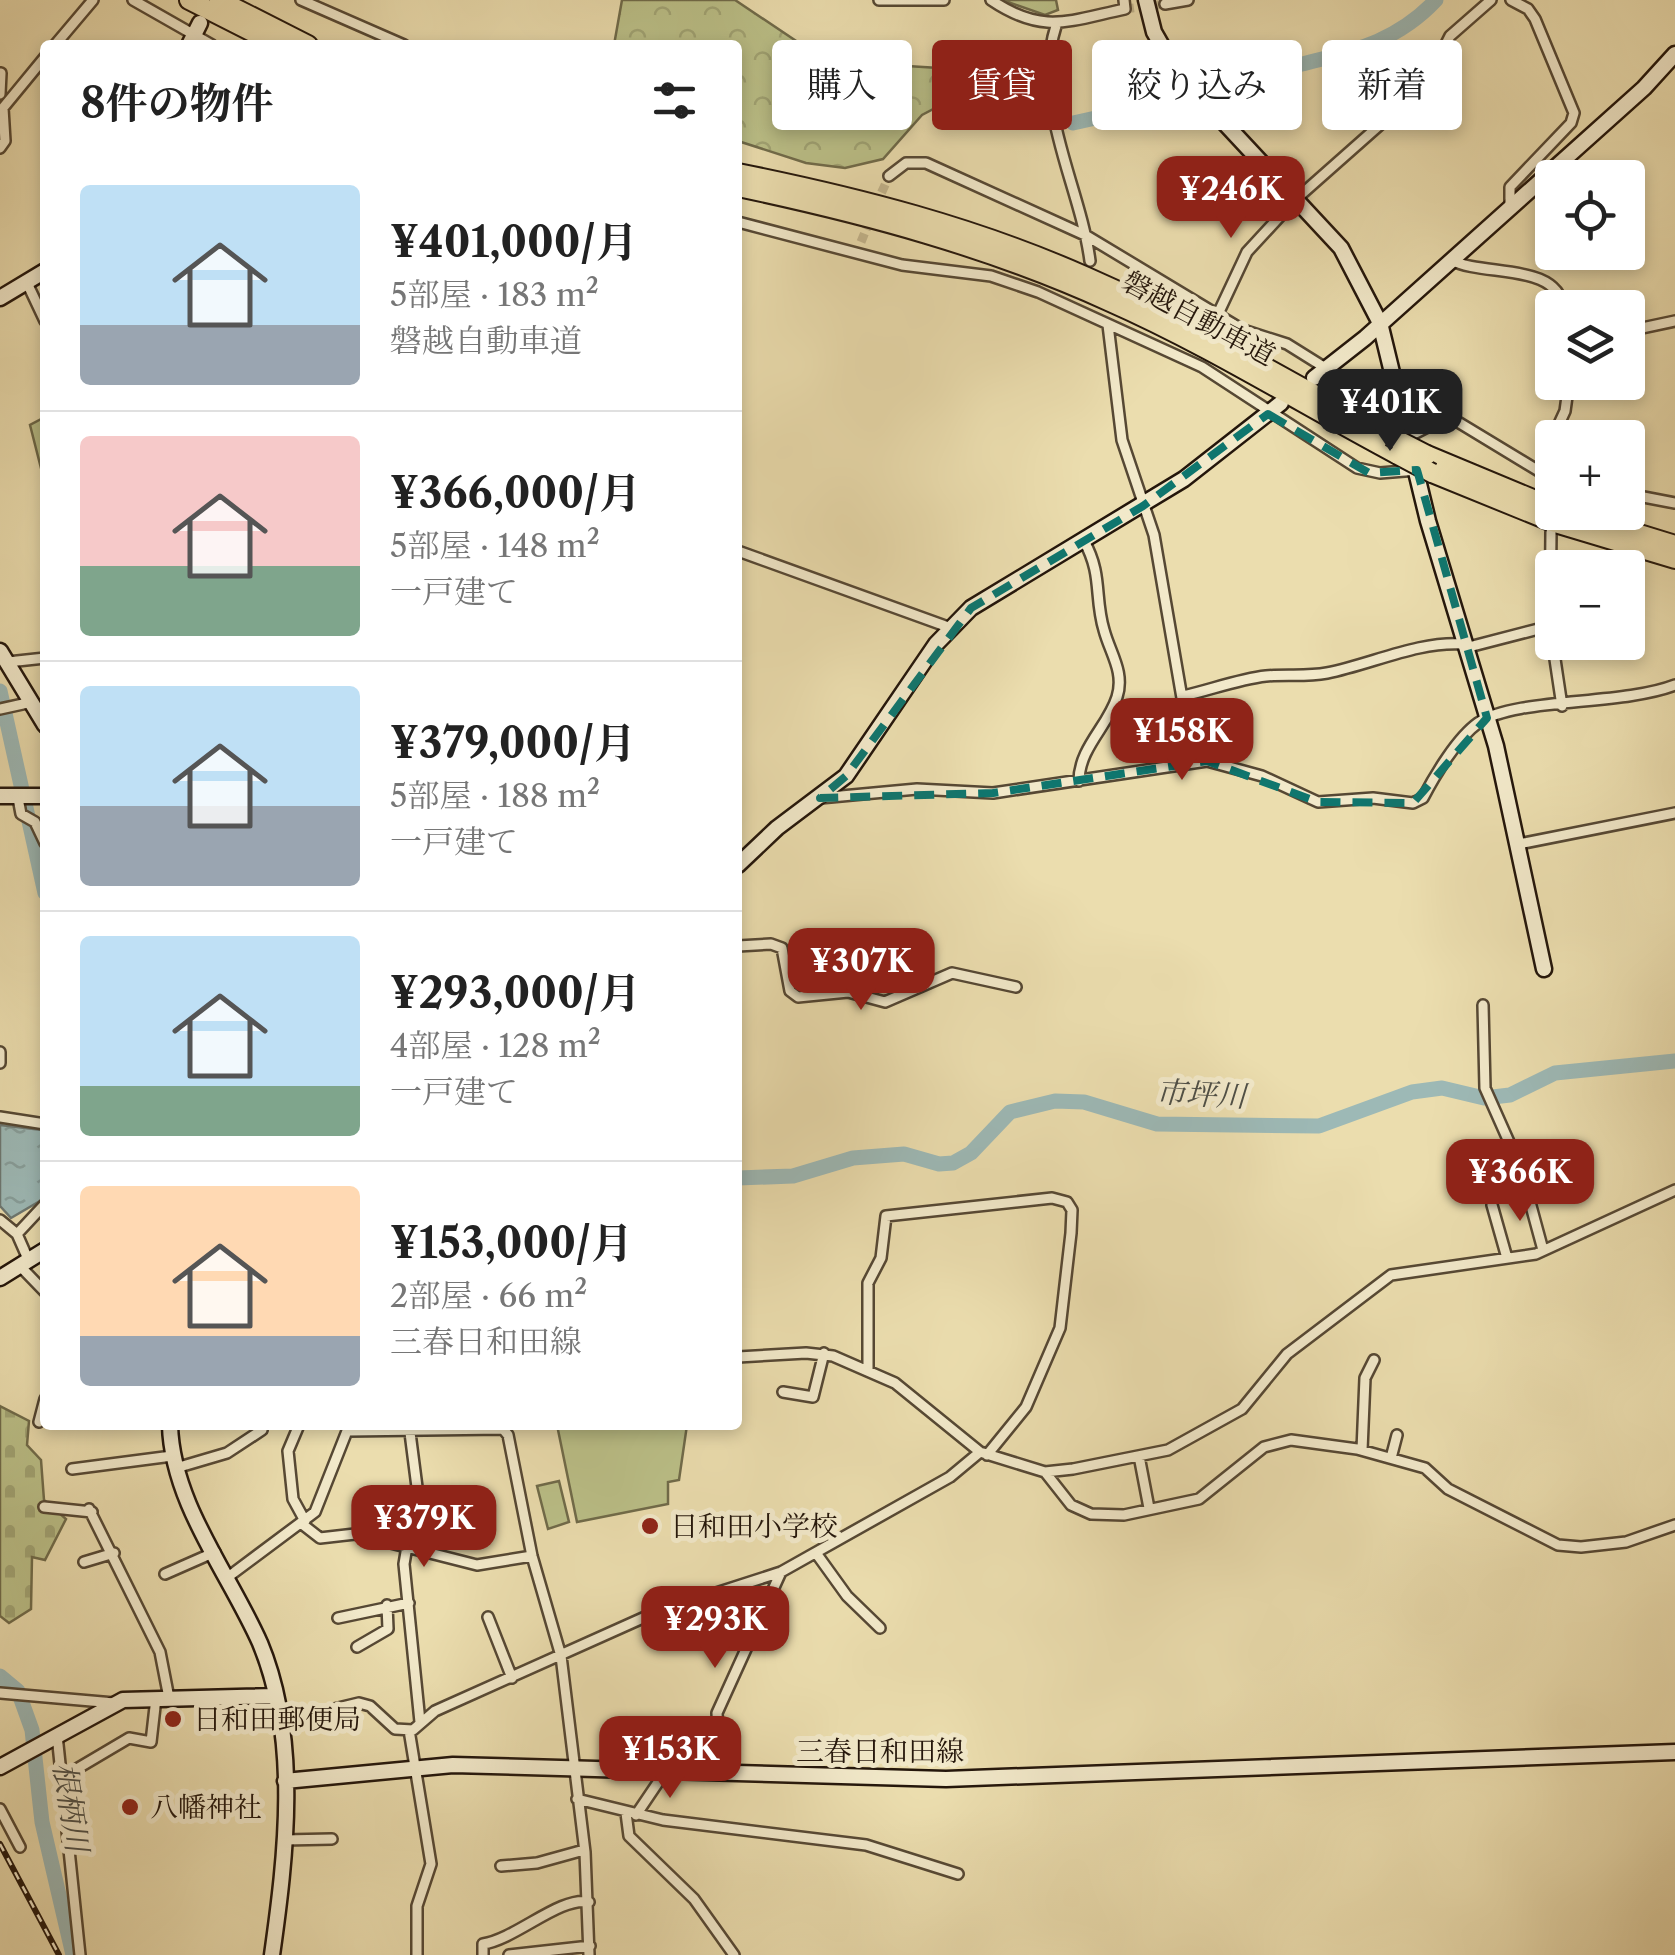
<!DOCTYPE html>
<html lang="ja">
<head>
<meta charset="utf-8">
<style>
	:root { --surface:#fff; --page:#f6f6f6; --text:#222; --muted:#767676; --line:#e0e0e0; --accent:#8f2418 }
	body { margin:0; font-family:"Libre Caslon Text","Noto Serif JP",serif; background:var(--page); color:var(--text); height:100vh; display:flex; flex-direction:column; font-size:38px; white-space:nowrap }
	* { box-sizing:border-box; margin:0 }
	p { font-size:32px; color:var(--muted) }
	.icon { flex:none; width:55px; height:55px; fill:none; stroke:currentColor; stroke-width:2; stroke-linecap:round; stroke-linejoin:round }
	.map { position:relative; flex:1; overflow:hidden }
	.panel { position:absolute; left:40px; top:40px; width:702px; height:1390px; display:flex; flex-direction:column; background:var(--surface); border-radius:10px; box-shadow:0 5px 15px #0003 }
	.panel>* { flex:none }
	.hud { position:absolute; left:772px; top:40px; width:752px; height:90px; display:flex; gap:20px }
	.buttons { position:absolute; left:1535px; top:160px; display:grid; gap:20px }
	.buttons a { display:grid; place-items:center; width:110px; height:110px; border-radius:10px; background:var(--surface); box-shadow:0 5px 15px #0003; font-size:50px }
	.price { position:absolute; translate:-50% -85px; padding:0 22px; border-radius:20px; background:var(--accent); color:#fff; font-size:32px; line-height:65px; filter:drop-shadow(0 2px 5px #0008) }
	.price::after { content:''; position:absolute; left:50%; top:60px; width:30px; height:22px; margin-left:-15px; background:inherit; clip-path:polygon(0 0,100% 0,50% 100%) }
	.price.selected { background:#222; color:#fff }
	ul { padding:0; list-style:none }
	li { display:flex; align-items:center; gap:30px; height:250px; padding:0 40px }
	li+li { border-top:2px solid var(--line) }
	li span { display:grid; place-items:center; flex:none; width:280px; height:200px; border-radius:10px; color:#555 }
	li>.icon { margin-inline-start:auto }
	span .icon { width:120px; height:120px; fill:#fffc; stroke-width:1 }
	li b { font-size:42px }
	h2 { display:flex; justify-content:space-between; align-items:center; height:120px; padding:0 40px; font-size:42px }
	.tag { padding:0 35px; border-radius:10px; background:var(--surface); box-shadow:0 5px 15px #0003; font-size:35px; line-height:90px }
	.tag.selected { background:var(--accent); color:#fff }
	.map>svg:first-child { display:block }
	.grass { fill:#bbc088; stroke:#706b4a; stroke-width:2.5 }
	.forest { fill:url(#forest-crowns); stroke:#706b4a; stroke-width:2.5 }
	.cemetery { fill:url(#cemetery-stones); stroke:#706b4a; stroke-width:2.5 }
	.water { fill:url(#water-ripples); stroke:#6d7872; stroke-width:2.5 }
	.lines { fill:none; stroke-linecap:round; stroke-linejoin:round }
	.river { stroke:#9db9b6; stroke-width:15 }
	.street-tunnel { stroke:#c3b58d; stroke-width:9; stroke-dasharray:9 4.5; stroke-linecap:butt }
	.street-casing { stroke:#564834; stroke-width:14 }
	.secondary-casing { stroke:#24160b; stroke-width:19 }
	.highway-casing { stroke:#24160b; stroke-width:22 }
	.street { stroke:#f2e9ca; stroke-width:9 }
	.secondary { stroke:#f2e9ca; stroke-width:14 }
	.highway { stroke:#ebddae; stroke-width:18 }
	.rail-casing { stroke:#24160b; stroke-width:6 }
	.rail { stroke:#f2e9ca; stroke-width:2.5; stroke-dasharray:8; stroke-linecap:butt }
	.highway-bridge-casing { stroke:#24160b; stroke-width:22; stroke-linecap:butt }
	.highway-bridge { stroke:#ebddae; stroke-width:18 }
	.marked { fill:none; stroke:#0f766e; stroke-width:8; stroke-dasharray:20 12; stroke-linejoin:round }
	.poi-dot { fill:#8f2418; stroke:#f2e9ca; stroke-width:4 }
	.labels { text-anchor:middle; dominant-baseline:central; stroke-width:10; stroke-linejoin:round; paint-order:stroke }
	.street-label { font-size:28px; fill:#24160b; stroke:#f2e9ca }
	.poi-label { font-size:28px; fill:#24160b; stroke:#f2e9ca; text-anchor:start }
	.water-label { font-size:30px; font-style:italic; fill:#4e4f47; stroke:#f2e9ca }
</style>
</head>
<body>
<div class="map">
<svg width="1675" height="1955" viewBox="0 0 1675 1955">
	<defs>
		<pattern id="forest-crowns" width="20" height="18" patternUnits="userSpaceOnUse" patternTransform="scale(2.5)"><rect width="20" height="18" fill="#bbc088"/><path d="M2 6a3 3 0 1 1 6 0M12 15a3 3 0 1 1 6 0" fill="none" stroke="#a1a474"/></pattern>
		<pattern id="cemetery-stones" width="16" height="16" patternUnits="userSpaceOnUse" patternTransform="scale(2.5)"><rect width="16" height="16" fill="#bbc088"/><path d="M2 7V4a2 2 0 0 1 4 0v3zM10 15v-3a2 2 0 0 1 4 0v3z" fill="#a1a474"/></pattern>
		<pattern id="water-ripples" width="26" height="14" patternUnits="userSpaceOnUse" patternTransform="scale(2.5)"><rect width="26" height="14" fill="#9db9b6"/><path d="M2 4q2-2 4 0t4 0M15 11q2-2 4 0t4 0" fill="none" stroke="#879e9b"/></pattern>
	</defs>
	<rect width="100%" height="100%" fill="#ebddae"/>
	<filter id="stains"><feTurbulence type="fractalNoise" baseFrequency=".002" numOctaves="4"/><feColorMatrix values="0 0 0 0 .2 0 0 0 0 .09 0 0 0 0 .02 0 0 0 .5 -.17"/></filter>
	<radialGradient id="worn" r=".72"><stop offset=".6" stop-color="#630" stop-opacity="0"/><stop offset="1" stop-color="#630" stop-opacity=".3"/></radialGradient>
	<!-- grass -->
	<path class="grass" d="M 45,417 L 45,484 L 30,425 Z
		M 557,1425 L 687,1425 L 679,1480 L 668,1482 L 668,1504 L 577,1522 Z
		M 559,1481 L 569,1522 L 548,1529 L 537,1486 Z"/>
	<!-- forest -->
	<path class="forest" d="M 622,0 L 735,0 L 826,61 L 939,68 L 954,80 L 956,97 L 922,115 L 883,159 L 845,168 L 806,163 L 738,141 L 738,45 L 614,45 Z
		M 1002,0 L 1056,0 L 1058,10 L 1045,15 Z"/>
	<!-- cemetery -->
	<path class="cemetery" d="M 0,1406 L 29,1421 L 27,1445 L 41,1460 L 44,1500 L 66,1519 L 45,1560 L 32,1557 L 31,1609 L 9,1623 L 0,1616 Z"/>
	<!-- water -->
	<path class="water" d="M 0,1125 L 42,1130 L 45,1135 L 45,1198 L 11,1218 L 0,1206 Z"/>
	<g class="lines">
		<!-- river -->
		<path class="river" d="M 1213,102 C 1238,88 1263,75 1291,67 C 1347,52 1394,45 1436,0
			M 1073,123 L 1159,104 L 1190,109
			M 0,691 L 45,893
			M 738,1178 L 793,1176 L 853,1158 L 904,1154 L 939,1164 L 953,1163 L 971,1153 L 1010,1112 L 1055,1101 L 1084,1102 L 1157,1124 L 1319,1126 L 1412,1092 L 1442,1088 L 1484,1098 L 1510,1095 L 1555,1073 L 1675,1061
			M 0,1676 L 18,1691 L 32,1730 L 42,1822 L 73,1955"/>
		<!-- street-tunnel -->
		<path class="street-tunnel" d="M 1125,9 L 1165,4
			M 876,205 L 889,176
			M 861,242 L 870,220"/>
		<!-- street casing -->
		<g class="street-casing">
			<path id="street" d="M 133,0 L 212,45
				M 301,0 L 404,45
				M 879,0 L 944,0
				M 991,0 C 1043,35 1068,21 1125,9 L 1124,0
				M 1165,4 L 1188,0
				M 1056,26 C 1031,104 1080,184 1090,261
				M 55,45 L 93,0
				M 0,94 L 1,73
				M 0,148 L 5,141 L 3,108 L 45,57
				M 889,176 L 906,163 L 926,163 L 1087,236 L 1243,330 L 1287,344 L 1327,369
				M 1510,207 L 1510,187 L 1571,123 L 1574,113 L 1535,19 L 1528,9 L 1511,0
				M 738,222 L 902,265 L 991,276 L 1038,292 L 1202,367 L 1357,468 L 1380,473 L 1417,470
				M 1451,260 C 1483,277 1558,262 1563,308
				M 28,285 L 45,321
				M 1217,316 L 1247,252 L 1295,200 L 1426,84 L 1450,36 L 1491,0
				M 1108,325 L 1122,440 L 1154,535 L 1193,762
				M 1628,331 L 1675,321
				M 1408,437 L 1439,421 L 1453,419 L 1552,479
				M 1628,494 L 1675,503
				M 1550,498 L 1548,448 L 1565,411 L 1569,382
				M 1551,532 L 1550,626 L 1562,706
				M 738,551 L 951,628
				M 1465,648 L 1550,626
				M 8,662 L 45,658
				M 1183,696 C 1210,690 1239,679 1266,676 C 1287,674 1306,677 1327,673 C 1372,664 1418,641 1463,644
				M 0,709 L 32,702
				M 1079,781 C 1079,748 1108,726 1117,697 C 1125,672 1110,653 1104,630 C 1094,597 1103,575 1084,541
				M 18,798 L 21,814 L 35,822 L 45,843
				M 820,798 L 917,789 L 993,793 L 1207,761 L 1262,776 L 1318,802 L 1373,798 L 1413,803 L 1423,798 C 1435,775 1457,738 1478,723 C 1516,697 1621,706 1675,685
				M 1519,844 L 1675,813
				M 738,946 L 771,944 L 782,948 L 790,991 L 798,997 L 848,992 L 885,1002 L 952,973 L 1016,987
				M 1483,1005 L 1485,1088 L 1521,1169 L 1543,1250
				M 0,1052 L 0,1063
				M 0,1117 L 45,1124
				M 1492,1205 L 1507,1258
				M 0,1220 L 17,1234 L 28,1259
				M 17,1234 L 45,1204
				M 19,1265 L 45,1292
				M 738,1357 L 806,1353 L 833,1356 L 895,1383 L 980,1452 L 1045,1472 L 1073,1469 L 1168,1450 L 1242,1409 L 1287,1354 L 1391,1275 L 1536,1254 L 1675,1190
				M 868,1369 L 868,1283 L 881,1258 L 886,1216 L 1052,1198 L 1067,1202 L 1072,1210 L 1071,1233 L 1060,1328 L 1026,1407 L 987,1455
				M 783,1392 L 813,1397 L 824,1353
				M 39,1422 L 45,1399
				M 299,1425 L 288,1451 L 293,1499 L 305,1521
				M 409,1425 L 417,1487 L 404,1564 L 420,1722
				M 347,1431 L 503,1429 L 508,1435 L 532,1556 L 561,1656 L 585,1852 L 589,1955
				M 1362,1450 L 1365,1378 L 1374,1360
				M 1139,1456 L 1149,1508
				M 1391,1458 L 1397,1435
				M 176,1468 L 227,1453 L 262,1430
				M 72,1469 L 172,1456
				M 1045,1472 L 1071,1505 L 1091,1514 L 1124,1515 L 1199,1499 L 1264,1447 L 1291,1440 L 1357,1449 L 1425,1468 L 1448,1489 L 1558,1545 L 1581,1547 L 1626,1542 L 1675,1525
				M 44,1507 L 92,1512
				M 89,1509 L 160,1652 L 169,1698
				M 302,1524 L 320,1538 L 355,1534 L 477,1565 L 532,1556
				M 816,1553 L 847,1596 L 880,1628
				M 84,1562 L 114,1553
				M 165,1574 L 215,1552
				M 228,1577 L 315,1512 L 349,1426
				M 488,1617 L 512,1678
				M 338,1618 L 409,1603
				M 357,1647 L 388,1629 L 387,1605
				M 0,1693 L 114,1703
				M 280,1722 L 359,1703 L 370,1706 L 395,1729 L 413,1730 L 435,1711 L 654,1613 L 781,1572 L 950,1477 L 980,1452
				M 409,1730 L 431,1864 L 417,1906 L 417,1955
				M 57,1735 L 80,1955
				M 693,1773 L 693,1749 L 718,1733 L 717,1713 L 781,1572
				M 63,1777 L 129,1738 L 151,1742 L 156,1698
				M 577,1799 L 663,1820 L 866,1845 L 958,1874
				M 0,1809 L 20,1847
				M 626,1813 L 629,1836 L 694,1899 L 734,1955
				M 636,1815 L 665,1772
				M 284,1840 L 332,1839
				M 501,1866 L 537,1863 L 584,1850
				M 483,1955 L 483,1944 C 516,1939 560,1896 589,1902
				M 509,1955 L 590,1946"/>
		</g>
		<!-- secondary casing -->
		<g class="secondary-casing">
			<path id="secondary" d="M 1146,0 L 1154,32 L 1177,72 L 1341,248 L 1380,323 L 1428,521 L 1496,746 L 1544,969
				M 189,45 L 200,23
				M 0,298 L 45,271
				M 1314,378 L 1365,338 L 1644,88 L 1675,54
				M 0,651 L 45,725
				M 0,796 L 45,796
				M 738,865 L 777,828 L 846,776 L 936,644 L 971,608 L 1184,479 L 1281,403
				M 0,1278 L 45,1250
				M 170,1425 C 172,1503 229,1573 260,1643 C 300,1739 286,1856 272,1955
				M 0,1767 L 123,1700 L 276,1696
				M 285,1781 L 453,1765 L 946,1779 L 1675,1752"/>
		</g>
		<!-- highway casing -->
		<g class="highway-casing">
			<path id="highway" d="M 189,0 L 278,45
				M 219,0 L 308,45
				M 738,173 C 857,197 975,227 1087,277 C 1192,323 1290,382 1390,436
				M 738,187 C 866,214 989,247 1108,301 C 1208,345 1302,404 1398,455
				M 1427,455 L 1552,507
				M 1432,473 L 1555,523 L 1675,559
				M 1568,512 L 1675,545"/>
		</g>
		<!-- street -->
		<use href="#street" class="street"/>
		<!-- secondary -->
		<use href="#secondary" class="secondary"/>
		<!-- highway -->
		<use href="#highway" class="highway"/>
		<!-- rail casing -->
		<g class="rail-casing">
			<path id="rail" d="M 0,1844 L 59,1955"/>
		</g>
		<!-- rail -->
		<use href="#rail" class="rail"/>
		<!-- highway-bridge casing -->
		<g class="highway-bridge-casing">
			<path id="highway-bridge" d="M 1390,436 L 1427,455
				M 1398,455 L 1432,473"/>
		</g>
		<!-- highway-bridge -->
		<use href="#highway-bridge" class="highway-bridge"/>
	</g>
	<!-- marked area -->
	<path class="marked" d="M 1268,414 L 1369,473 L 1417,470 L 1487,718 L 1413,803 L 1318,802 L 1207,761 L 993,793 L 820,798 L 846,776 L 971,608 L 1143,506 Z"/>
	<!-- markers -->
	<g class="poi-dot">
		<circle cx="650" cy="1526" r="10"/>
		<circle cx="173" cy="1719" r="10"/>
		<circle cx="130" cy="1807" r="10"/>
	</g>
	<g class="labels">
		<!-- street labels -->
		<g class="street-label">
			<text transform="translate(1199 318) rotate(28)">磐越自動車道</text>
			<text x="880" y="1751">三春日和田線</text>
		</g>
		<!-- poi labels -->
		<g class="poi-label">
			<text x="670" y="1526">日和田小学校</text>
			<text x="193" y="1719">日和田郵便局</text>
			<text x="150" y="1807">八幡神社</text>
		</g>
		<!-- water labels -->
		<g class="water-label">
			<text transform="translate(1201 1094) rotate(3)">市坪川</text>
			<text transform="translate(71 1807) rotate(81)">根柄川</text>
		</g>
	</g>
	<rect width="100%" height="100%" filter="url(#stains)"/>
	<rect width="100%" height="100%" fill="url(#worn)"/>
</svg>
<div class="buttons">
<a><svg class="icon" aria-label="locate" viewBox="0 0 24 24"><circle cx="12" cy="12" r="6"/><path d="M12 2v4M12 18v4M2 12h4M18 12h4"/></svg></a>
<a><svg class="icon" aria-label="layers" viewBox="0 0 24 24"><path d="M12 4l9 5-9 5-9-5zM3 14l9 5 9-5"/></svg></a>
<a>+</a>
<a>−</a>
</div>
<b class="price" style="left:1231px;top:241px">¥246K</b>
<b class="price selected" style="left:1390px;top:454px">¥401K</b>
<b class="price" style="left:1182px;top:783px">¥158K</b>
<b class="price" style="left:861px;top:1013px">¥307K</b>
<b class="price" style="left:1520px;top:1224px">¥366K</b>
<b class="price" style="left:424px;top:1570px">¥379K</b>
<b class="price" style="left:715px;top:1671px">¥293K</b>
<b class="price" style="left:670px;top:1801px">¥153K</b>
<div class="hud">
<a class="tag">購入</a>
<a class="tag selected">賃貸</a>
<a class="tag">絞り込み</a>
<a class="tag">新着</a>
</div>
<section class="panel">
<h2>8件の物件<svg class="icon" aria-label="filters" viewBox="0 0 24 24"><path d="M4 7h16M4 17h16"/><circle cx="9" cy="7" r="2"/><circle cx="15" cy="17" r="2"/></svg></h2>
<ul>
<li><span style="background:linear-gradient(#bfe0f5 70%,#9aa5b1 0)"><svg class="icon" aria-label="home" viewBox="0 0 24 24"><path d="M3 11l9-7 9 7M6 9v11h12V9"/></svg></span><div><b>¥401,000/月</b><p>5部屋 · 183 m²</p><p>磐越自動車道</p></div></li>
<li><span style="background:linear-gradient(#f6c9c9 65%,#7fa58c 0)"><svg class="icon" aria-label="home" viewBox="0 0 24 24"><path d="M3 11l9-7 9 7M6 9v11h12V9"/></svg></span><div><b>¥366,000/月</b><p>5部屋 · 148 m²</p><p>一戸建て</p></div></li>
<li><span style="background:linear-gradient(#bfe0f5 60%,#9aa5b1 0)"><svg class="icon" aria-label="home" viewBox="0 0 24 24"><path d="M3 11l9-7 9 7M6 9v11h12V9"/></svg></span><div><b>¥379,000/月</b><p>5部屋 · 188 m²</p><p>一戸建て</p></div></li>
<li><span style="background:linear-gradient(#bfe0f5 75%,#7fa58c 0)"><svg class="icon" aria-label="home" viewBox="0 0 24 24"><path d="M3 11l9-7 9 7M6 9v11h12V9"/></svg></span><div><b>¥293,000/月</b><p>4部屋 · 128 m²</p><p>一戸建て</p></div></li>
<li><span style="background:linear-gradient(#ffd9b3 75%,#9aa5b1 0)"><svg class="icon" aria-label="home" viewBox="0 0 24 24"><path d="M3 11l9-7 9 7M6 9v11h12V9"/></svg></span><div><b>¥153,000/月</b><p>2部屋 · 66 m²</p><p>三春日和田線</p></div></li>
</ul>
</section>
</div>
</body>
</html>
